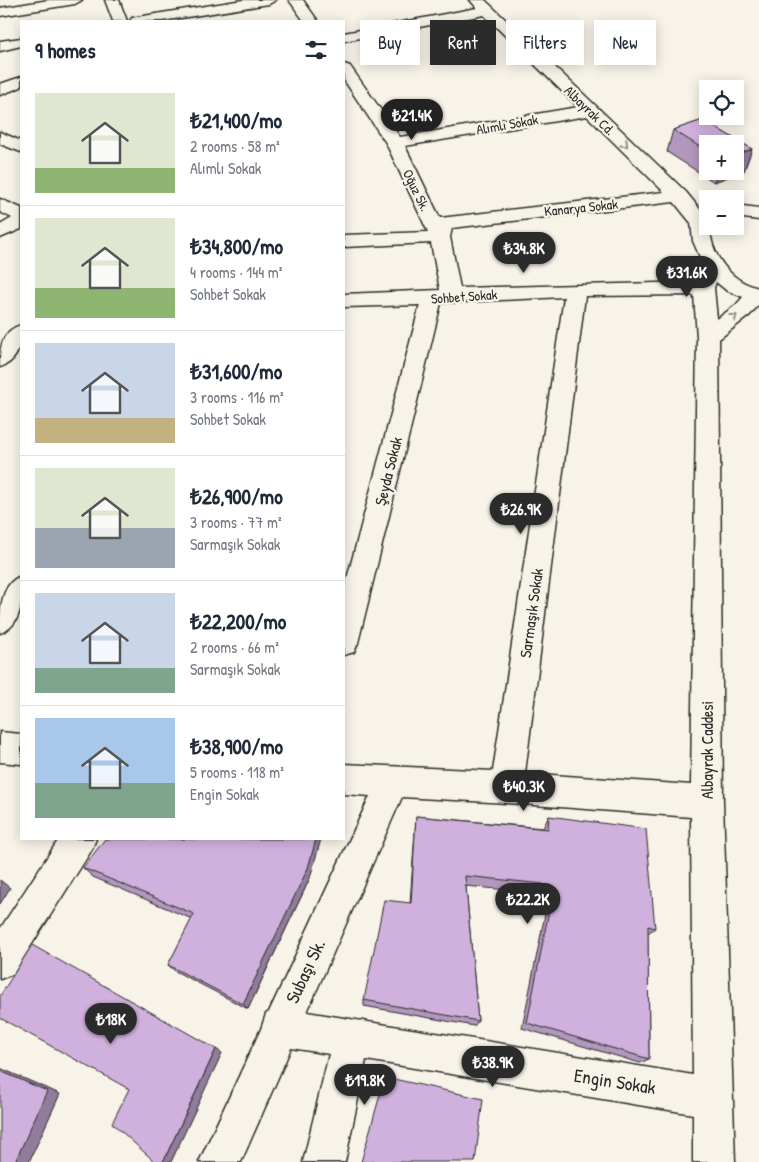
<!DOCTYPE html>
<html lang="en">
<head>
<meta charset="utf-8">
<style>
	:root { --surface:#fff; --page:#f2f2f3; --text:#1f2937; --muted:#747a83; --line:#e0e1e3; --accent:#2b2b2b }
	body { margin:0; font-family:"Patrick Hand",sans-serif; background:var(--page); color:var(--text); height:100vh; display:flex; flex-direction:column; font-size:19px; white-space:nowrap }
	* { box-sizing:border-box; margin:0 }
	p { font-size:16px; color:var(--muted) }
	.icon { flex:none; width:28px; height:28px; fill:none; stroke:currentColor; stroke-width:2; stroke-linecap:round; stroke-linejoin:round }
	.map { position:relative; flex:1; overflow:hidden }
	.drawer { position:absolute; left:20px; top:20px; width:325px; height:820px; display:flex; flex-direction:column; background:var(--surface); border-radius:0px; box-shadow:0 2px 12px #0003 }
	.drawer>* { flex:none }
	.banner { position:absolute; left:360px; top:20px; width:324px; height:45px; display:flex; gap:10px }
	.fabs { position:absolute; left:699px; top:80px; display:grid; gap:10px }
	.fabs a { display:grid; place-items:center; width:45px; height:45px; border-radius:0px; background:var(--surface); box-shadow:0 2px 12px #0003; font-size:25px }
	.price { position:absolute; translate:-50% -42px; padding:0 11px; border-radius:18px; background:var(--accent); color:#fff; font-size:16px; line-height:32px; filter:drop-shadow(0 1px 2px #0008) }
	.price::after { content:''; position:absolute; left:50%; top:30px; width:15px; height:11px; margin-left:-8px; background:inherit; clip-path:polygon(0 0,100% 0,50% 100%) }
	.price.current { background:#222; color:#fff }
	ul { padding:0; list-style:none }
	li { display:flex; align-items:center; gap:15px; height:125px; padding:0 15px }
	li+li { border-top:1px solid var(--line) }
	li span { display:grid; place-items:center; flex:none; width:140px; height:100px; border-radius:0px; color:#555 }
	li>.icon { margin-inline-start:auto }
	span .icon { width:60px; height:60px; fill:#fffc; stroke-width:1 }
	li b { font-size:21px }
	h2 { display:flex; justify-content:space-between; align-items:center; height:60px; padding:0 15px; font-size:21px }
	.tag { padding:0 18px; border-radius:0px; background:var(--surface); box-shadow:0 2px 12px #0003; font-size:18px; line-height:45px }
	.tag.current { background:var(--accent); color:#fff }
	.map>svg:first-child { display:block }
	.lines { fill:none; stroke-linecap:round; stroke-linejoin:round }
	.minor-casing { stroke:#2b2b2b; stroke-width:3 }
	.minor { fill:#f7f3e8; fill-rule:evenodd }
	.wall { fill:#b398be; stroke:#2b2b2b; fill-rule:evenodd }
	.shaded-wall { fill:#927c9b; stroke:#2b2b2b }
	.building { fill:#d0b1dd; stroke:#2b2b2b }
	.oneway { stroke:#918f8a }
	.labels { text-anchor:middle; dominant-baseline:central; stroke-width:4.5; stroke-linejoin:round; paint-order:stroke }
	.far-street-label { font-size:14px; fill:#2b2b2b; stroke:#f7f3e8 }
	.street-label { font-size:16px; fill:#2b2b2b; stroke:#f7f3e8 }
	.near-street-label { font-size:19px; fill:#2b2b2b; stroke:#f7f3e8 }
</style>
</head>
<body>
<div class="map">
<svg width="759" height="1162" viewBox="0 0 759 1162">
	<rect width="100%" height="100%" fill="#f7f3e8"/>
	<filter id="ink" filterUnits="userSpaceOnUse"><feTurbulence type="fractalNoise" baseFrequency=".02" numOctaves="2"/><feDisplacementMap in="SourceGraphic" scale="10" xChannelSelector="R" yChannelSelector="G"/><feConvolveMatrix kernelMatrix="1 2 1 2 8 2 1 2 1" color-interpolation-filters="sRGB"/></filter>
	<g filter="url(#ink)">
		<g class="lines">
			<!-- minor casing -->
			<g class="minor-casing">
				<path id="minor" d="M 49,0 L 82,0 L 75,4 L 0,16 L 0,8 Z
					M 105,0 L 119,0 L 127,21 L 113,21 Z
					M 243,0 L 276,0 L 269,4 L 162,21 L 130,21 L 132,18 L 137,17 Z
					M 289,0 L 303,0 L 318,21 L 304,21 Z
					M 470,0 L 485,0 L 686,192 L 703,213 L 708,211 L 708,226 L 710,226 C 710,255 731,282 759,288 L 759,304 L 750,315 L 719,339 L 723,802 L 735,1162 L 693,1162 L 693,1114 L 366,1060 L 345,1162 L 303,1162 L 329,1054 L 291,1048 L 241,1162 L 199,1162 L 261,1029 L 266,1014 L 269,1012 L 370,796 L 344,794 L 344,764 L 493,771 L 564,297 L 441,303 L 358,643 L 354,652 L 344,655 L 344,590 L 420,305 L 344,307 L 344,294 L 440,290 L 431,243 L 344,247 L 344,235 L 428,232 L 386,143 L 344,80 L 344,64 L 350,66 L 400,137 L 578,107 L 484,15 L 344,41 L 344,33 L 477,8 ZM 587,116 L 664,192 L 440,218 L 405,146 ZM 674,202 L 691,223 L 693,241 L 703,264 L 696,282 L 460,288 L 450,237 L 452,228 ZM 716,282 L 726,290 L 743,297 L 736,305 L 717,319 L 714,288 ZM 694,295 L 697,337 L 691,785 L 525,773 L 585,296 ZM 402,797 L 507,803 L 691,817 L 693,1075 L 307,1012 Z
					M 21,38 L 21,46 L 0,51 L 0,41 Z
					M 21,77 L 21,87 L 0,95 L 0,84 Z
					M 0,132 L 21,141 L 21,152 L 0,144 Z
					M 0,199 L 21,208 L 21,229 L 0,238 L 0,225 L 12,218 L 0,212 Z
					M 735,205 L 759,208 L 759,220 L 735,217 Z
					M 21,325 C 22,342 19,362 0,367 C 0,350 0,331 21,325 Z
					M 21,576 C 22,597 24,625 0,633 C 0,611 0,584 21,576 Z
					M 0,732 L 21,734 L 21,764 L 0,762 Z
					M 59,839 L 96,839 L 91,851 L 13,974 L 0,979 L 0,929 Z"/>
			</g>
			<!-- minor -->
			<use href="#minor" class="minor"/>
		</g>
		<!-- wall -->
		<path class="wall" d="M 703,120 L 752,149 L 744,171 L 714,182 L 667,152 L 673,130 ZM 708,144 L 735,144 L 735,155 L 752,149 L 735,155 L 735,171 L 708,171 Z
			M 416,816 L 543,828 L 549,816 L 655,928 L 648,933 L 649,1059 L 640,1063 L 522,1028 L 546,909 L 537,906 L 538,893 L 466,886 L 478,1021 L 474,1026 L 364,1006 L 364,1000 L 410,903 Z
			M 83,868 L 310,878 L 248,1009 L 175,971 L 168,965 L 192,919 L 93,877 Z"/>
		<!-- shaded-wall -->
		<path class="shaded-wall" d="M 752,149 L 744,171 L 714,182 L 718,171 L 735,171 L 735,155 Z
			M 316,839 L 321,839 L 310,878 L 248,1009 L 243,1004 Z
			M 0,880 L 10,888 L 0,904 Z
			M 216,1049 L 222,1053 L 171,1162 L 163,1162 Z
			M 0,1068 L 60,1094 L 29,1162 L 15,1162 Z"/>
		<!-- building -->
		<path class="building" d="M 703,120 L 752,149 L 735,155 L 735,144 L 708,144 L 708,152 L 673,130 Z
			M 416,816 L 548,829 L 549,816 L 646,829 L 655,928 L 648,926 L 649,1059 L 527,1023 L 551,900 L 542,898 L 543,884 L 465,876 L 478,1021 L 364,1000 L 384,900 L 411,903 Z
			M 105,839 L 316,839 L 308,868 L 243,1004 L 168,965 L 194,914 L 83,868 Z
			M 32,945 L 216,1049 L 163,1162 L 155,1162 L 112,1123 L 129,1089 L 0,1018 L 0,996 Z
			M 0,1071 L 47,1091 L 15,1162 L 0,1162 Z
			M 385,1077 L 483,1099 L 475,1162 L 361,1162 Z"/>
		<!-- one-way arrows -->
		<defs><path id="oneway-chevron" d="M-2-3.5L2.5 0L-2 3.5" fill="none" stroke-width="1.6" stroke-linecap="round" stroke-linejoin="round" transform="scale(1.25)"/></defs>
		<g class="oneway">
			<use href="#oneway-chevron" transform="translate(625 144) rotate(44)"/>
			<use href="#oneway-chevron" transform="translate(734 317) rotate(-38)"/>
		</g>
	</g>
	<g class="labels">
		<!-- far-street labels -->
		<g class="far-street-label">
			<text transform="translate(590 110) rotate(44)">Albayrak Cd.</text>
			<text transform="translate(507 124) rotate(-10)">Alımlı Sokak</text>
			<text transform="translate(417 190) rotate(64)">Oğuz Sk.</text>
			<text transform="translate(581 207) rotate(-6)">Kanarya Sokak</text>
			<text transform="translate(464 296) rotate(-4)">Sohbet Sokak</text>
		</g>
		<!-- street labels -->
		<g class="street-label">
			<text transform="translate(388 471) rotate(-76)">Şeyda Sokak</text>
			<text transform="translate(531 613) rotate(-82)">Sarmaşık Sokak</text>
			<text transform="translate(707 750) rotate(-90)">Albayrak Caddesi</text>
		</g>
		<!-- near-street labels -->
		<g class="near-street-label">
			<text transform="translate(305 971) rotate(-65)">Subaşı Sk.</text>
			<text transform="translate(615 1081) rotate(9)">Engin Sokak</text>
		</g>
	</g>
</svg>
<div class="fabs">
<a><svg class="icon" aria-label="locate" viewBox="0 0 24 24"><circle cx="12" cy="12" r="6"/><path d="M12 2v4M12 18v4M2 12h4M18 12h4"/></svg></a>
<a>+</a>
<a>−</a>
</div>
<b class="price current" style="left:412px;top:141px">₺21.4K</b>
<b class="price" style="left:524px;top:274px">₺34.8K</b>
<b class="price" style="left:687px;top:298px">₺31.6K</b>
<b class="price" style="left:521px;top:535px">₺26.9K</b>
<b class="price" style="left:524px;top:812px">₺40.3K</b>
<b class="price" style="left:528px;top:925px">₺22.2K</b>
<b class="price" style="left:111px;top:1045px">₺18K</b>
<b class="price" style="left:493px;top:1088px">₺38.9K</b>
<b class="price" style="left:365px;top:1106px">₺19.8K</b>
<div class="banner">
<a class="tag">Buy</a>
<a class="tag current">Rent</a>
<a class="tag">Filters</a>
<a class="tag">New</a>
</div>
<section class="drawer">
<h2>9 homes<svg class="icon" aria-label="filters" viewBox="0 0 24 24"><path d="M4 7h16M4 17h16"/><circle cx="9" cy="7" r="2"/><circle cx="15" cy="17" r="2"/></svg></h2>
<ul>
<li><span style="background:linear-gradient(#dfe7d0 75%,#8fb573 0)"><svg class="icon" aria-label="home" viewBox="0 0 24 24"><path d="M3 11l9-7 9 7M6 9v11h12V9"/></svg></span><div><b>₺21,400/mo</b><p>2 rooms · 58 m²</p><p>Alımlı Sokak</p></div></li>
<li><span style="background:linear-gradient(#dfe7d0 70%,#8fb573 0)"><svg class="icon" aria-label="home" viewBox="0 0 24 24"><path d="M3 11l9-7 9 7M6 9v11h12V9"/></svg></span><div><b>₺34,800/mo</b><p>4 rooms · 144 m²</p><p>Sohbet Sokak</p></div></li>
<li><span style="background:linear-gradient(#c9d6e8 75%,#c2b280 0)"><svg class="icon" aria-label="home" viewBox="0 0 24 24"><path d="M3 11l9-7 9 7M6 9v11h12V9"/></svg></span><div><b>₺31,600/mo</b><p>3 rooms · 116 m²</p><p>Sohbet Sokak</p></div></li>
<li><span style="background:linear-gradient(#dfe7d0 60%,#9aa5b1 0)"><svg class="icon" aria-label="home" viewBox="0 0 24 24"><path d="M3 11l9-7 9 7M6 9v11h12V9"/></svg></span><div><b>₺26,900/mo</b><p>3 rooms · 77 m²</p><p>Sarmaşık Sokak</p></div></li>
<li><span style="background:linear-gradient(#c9d6e8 75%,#7fa58c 0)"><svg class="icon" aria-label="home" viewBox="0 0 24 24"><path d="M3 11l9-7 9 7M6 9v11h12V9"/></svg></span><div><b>₺22,200/mo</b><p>2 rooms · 66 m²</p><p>Sarmaşık Sokak</p></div></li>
<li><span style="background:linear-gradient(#a9c7e8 65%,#7fa58c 0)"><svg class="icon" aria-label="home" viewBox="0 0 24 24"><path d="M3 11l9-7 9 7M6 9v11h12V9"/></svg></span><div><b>₺38,900/mo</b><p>5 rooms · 118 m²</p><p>Engin Sokak</p></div></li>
</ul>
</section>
</div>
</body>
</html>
